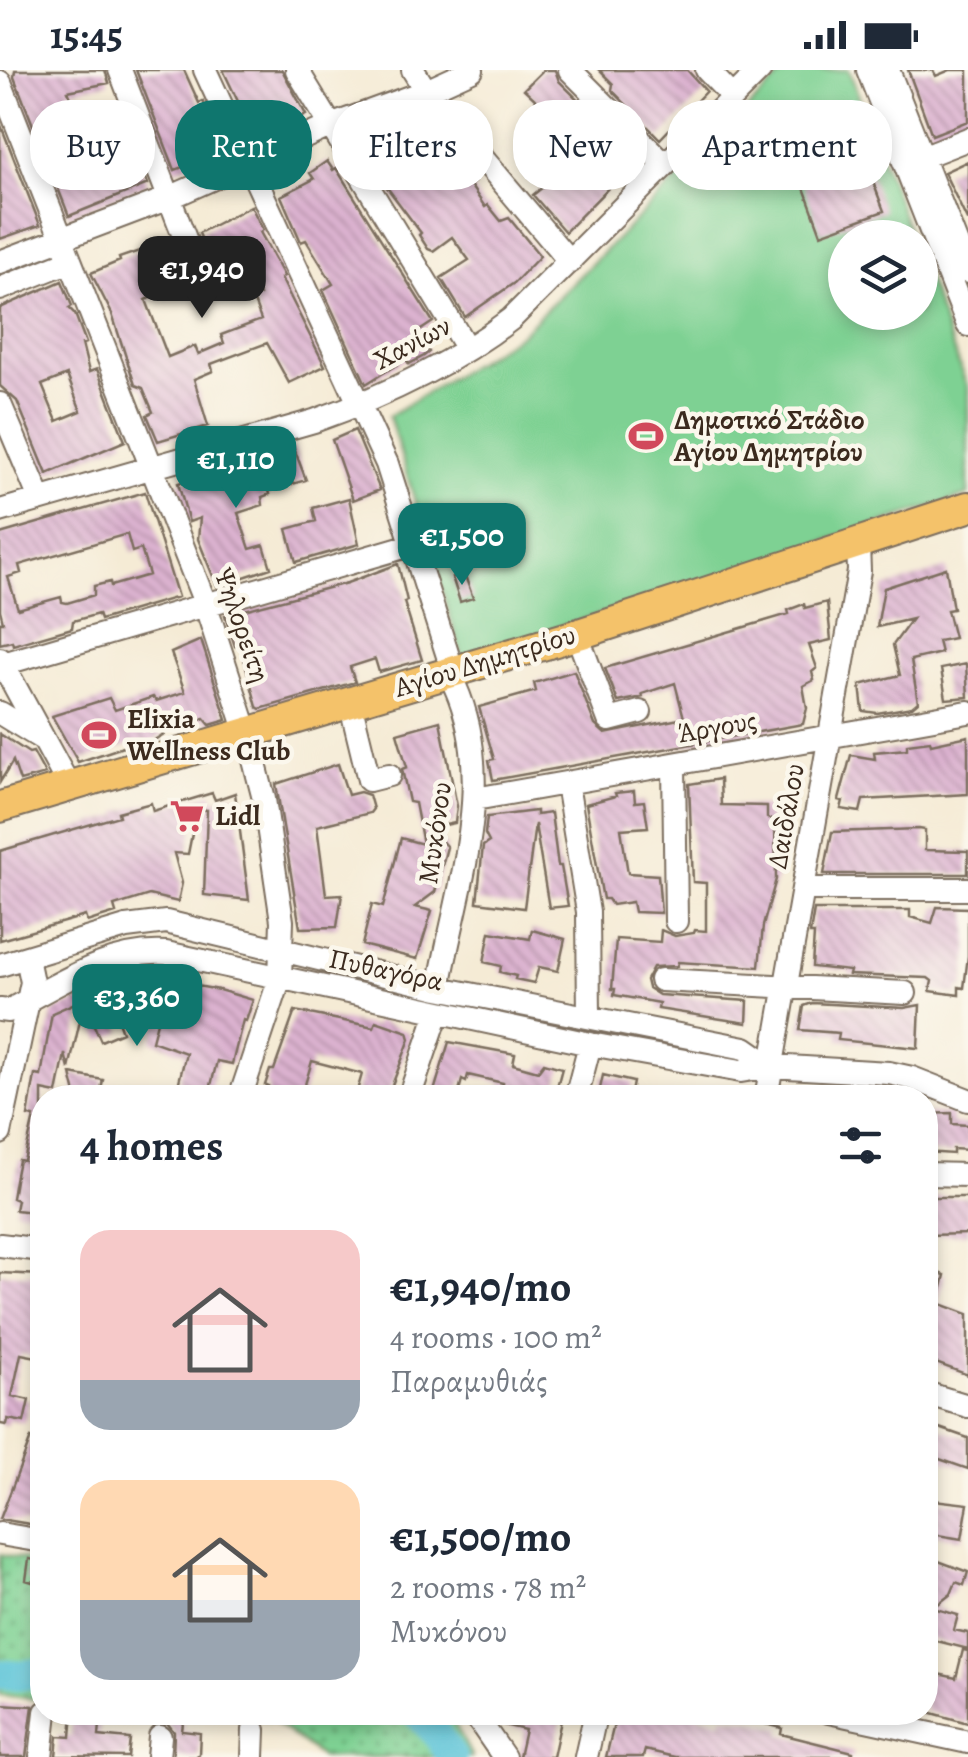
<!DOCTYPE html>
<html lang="en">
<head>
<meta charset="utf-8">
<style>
	:root { --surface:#fff; --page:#f6f6f7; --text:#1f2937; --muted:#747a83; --accent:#0f766e }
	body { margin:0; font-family:Alegreya,serif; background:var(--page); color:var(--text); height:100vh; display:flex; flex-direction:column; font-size:38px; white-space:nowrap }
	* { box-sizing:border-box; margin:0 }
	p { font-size:32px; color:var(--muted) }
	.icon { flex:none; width:55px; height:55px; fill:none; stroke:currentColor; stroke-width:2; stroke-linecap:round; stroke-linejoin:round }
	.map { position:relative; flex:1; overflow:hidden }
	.side { position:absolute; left:30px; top:1015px; width:908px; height:640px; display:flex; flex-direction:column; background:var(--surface); border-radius:40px; box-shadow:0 5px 15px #0003 }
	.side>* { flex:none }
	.guide { position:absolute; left:30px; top:30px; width:910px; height:90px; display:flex; gap:20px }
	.tools { position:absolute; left:828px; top:150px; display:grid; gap:20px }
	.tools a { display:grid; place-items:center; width:110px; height:110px; border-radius:50%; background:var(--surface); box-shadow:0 5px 15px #0003; font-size:50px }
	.price { position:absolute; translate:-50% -85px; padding:0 22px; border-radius:20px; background:var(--accent); color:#fff; font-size:32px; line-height:65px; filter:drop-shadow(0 2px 5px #0008) }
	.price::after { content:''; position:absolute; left:50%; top:60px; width:30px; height:22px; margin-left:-15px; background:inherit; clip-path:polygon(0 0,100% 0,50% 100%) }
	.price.active { background:#222; color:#fff }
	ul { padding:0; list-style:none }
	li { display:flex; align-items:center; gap:30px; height:250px; padding:0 50px }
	li span { display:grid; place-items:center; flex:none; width:280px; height:200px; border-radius:30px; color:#555 }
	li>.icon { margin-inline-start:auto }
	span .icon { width:120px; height:120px; fill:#fffc; stroke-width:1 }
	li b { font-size:42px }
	h2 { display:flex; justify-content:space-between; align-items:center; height:120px; padding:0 50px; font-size:42px }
	.chip { padding:0 35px; border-radius:40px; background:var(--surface); box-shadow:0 5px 15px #0003; font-size:35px; line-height:90px }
	.chip.active { background:var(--accent); color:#fff }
	.status { display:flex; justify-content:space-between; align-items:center; height:70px; padding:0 50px; background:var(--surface); direction:ltr }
	.status svg { height:28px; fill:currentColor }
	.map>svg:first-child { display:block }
	.green { fill:#7ed193; stroke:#5c7e58; stroke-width:2.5 }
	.park { fill:url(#park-dots); stroke:#5c7e58; stroke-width:2.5 }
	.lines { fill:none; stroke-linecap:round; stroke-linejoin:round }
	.river { stroke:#5bc4d8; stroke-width:30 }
	.building { fill:url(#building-back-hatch); fill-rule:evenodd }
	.minor-casing { stroke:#7c6e5e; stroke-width:26 }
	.major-casing { stroke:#7c6e5e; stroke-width:34 }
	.minor { stroke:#fff; stroke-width:22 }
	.major { stroke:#f4c26a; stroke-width:30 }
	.labels { text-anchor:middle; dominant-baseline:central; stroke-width:9; stroke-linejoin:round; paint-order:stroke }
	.street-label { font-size:28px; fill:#3b2a1e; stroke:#fbf7ec }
	.poi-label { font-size:28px; font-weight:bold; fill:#3b2a1e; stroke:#fbf7ec; text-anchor:start }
</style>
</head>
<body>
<div class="status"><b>15:45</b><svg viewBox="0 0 49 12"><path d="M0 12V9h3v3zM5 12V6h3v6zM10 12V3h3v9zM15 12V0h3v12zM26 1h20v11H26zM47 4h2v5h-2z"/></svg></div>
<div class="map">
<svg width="968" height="1687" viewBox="0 0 968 1687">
	<defs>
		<pattern id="park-dots" width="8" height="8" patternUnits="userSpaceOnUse" patternTransform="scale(2.5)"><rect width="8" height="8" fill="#7ed193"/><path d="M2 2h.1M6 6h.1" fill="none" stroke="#68aa77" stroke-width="1.8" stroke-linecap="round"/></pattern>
		<pattern id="building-back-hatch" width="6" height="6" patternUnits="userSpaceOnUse" patternTransform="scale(2.5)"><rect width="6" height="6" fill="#dcb2d0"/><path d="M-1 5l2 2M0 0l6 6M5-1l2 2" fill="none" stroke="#b491a8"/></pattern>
	</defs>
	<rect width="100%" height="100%" fill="#fbf7ec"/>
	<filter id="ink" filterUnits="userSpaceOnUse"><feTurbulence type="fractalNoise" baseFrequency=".01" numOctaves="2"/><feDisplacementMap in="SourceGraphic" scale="20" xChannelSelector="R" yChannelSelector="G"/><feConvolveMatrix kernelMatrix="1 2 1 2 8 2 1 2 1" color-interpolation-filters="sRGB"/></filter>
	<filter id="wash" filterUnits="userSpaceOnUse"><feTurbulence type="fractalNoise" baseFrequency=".0048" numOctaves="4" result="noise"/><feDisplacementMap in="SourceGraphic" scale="40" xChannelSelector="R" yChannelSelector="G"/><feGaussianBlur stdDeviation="2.25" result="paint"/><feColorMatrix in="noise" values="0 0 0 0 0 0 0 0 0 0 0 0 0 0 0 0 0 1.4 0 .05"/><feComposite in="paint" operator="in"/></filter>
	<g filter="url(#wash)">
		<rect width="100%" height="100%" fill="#f5ebd5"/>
		<!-- green -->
		<path class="green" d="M 787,0 L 849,0 L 911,167 L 845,168 L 845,242 L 920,242 L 920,190 L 968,319 L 968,425 L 463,589 L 389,346 L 521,264 Z"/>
		<!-- park -->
		<path class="park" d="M 0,1484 L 42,1493 L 42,1624 L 35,1629 L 0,1625 Z
			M 231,1643 L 449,1643 L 472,1687 L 321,1687 L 273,1651 Z"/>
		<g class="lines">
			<!-- river -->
			<path class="river" d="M 0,1604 L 19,1606 L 42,1602
				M 416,1642 L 436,1663 L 452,1687"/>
		</g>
		<g id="blocks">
			<!-- building -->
			<path class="building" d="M 15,0 L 105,0 L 109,13 L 68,21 L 86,63 L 124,51 L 148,114 L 69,146 L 14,7 Z
				M 136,0 L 184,0 L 199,33 L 203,31 L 226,86 L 203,96 L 200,90 L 175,100 Z
				M 223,0 L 282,0 L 306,45 L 256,69 Z
				M 543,0 L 555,0 L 559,11 L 624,75 L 615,85 L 628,98 L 565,162 L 533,125 L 573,93 L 547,67 L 554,60 L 548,55 L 553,46 L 524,19 Z
				M 599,0 L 687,0 L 706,21 L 660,69 L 612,20 L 613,14 Z
				M 908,0 L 933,0 L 936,6 L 950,0 L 968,0 L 968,51 L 932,65 Z
				M 848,46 L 884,141 L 821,164 L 786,69 Z
				M 387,51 L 396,64 L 408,53 L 413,54 L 444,90 L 464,99 L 474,112 L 470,115 L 485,137 L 488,135 L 501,151 L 509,148 L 540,186 L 514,213 L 465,247 L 441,208 L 469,190 L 452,167 L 433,181 L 428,179 L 419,165 L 421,163 L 380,108 L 353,64 Z
				M 0,53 L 40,155 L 0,169 Z
				M 327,91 L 333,100 L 336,98 L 433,252 L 418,262 L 429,282 L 424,286 L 409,294 L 406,289 L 366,314 L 323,220 L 333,214 L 306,170 L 301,172 L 281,126 L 314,109 L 310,103 Z
				M 968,91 L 968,150 L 967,150 L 944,102 Z
				M 251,136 L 263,160 L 260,162 L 284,206 L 281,208 L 325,296 L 289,313 L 267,273 L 211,294 L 213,301 L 194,309 L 208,356 L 158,371 L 147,345 L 153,342 L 143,318 L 135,315 L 112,244 L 91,203 L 120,191 L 119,188 L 168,171 L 183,214 L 146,230 L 168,287 L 195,276 L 198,284 L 224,273 L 221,265 L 261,250 L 253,229 L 260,225 L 247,201 L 227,208 L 212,178 L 205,178 L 199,163 Z
				M 62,211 L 72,236 L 69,238 L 75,244 L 86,273 L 82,274 L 89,302 L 97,299 L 125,371 L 47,404 L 17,331 L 0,316 L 0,238 ZM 67,305 L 81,341 L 57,351 L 42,315 Z
				M 355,360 L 380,420 L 353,430 L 332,370 Z
				M 294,378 L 306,410 L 269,421 L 270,424 L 262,427 L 263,435 L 238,443 L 250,479 L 264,475 L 271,498 L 217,516 L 198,469 L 200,448 L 189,452 L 178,413 Z
				M 145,422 L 178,527 L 100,550 L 98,544 L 73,551 L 72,558 L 13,575 L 12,571 L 0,574 L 0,552 L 3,552 L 0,540 L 0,464 ZM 127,464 L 132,482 L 141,479 L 149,505 L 111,516 L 110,512 L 94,516 L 94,525 L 67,533 L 62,532 L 61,527 L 18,539 L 8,507 L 21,503 L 19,495 Z
				M 349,428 L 359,474 L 296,492 L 287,459 L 316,451 L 313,438 Z
				M 398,494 L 407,531 L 404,532 L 422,590 L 379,602 L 375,589 L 350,597 L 355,612 L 260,639 L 257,637 L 240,574 L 235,576 L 225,545 L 347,513 Z
				M 946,498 L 953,539 L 947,540 L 954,568 L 938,571 L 941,583 L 911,590 L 918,632 L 912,637 L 877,643 L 863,641 L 860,615 L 900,605 L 893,575 L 912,549 L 877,557 L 884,518 Z
				M 464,503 L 473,528 L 460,532 L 452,507 Z
				M 827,532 L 831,570 L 809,575 L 817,598 L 812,602 L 814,610 L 803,616 L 807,638 L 803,654 L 493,710 L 489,690 L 494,689 L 479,637 L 536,621 L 534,613 L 574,601 L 595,655 L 605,664 L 684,648 L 675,613 L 642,624 L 643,627 L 618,632 L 605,598 L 789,544 L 788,540 L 804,534 L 805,538 Z
				M 201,570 L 227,650 L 210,655 L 204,648 L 189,655 L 164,660 L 164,664 L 151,672 L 138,672 L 78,692 L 52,646 L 109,628 L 115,640 L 153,627 L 156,631 L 185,622 L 171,583 Z
				M 966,594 L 968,627 L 946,629 L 941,599 Z
				M 440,651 L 457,736 L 455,753 L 430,758 L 447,777 L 435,822 L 415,837 L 432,841 L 417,889 L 362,875 L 372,834 L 383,837 L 401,768 L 423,774 L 415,733 L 409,732 L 402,699 L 407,697 L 397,663 Z
				M 0,664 L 29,683 L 33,682 L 45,704 L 20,711 L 13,691 L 0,712 Z
				M 968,666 L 968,724 L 863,730 L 860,742 L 841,739 L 843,731 L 839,730 L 851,685 L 875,689 L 874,682 L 907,679 L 907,674 L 930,671 L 931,674 Z
				M 338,694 L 348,725 L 360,722 L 369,725 L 373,739 L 370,743 L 317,756 L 326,825 L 342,824 L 337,857 L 300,858 L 276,714 Z
				M 720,709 L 721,735 L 767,736 L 767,748 L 775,751 L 776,809 L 763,856 L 759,897 L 678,892 L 677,896 L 653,897 L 646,910 L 648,918 L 659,925 L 748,931 L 747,953 L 658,939 L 659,933 L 614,925 L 615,919 L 612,919 L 616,869 L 660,872 L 661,860 L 675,866 L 694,863 L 695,860 L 706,861 L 706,813 L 693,812 L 689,714 Z
				M 634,721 L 635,732 L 644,731 L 648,757 L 621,759 L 628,803 L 658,805 L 661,843 L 634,842 L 632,832 L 612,835 L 608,829 L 603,829 L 586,734 L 616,726 L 615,723 Z
				M 212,723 L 215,730 L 235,723 L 249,830 L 204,825 L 207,740 L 197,739 L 188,784 L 174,783 L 182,813 L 178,832 L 149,825 L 114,836 L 116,843 L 96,849 L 87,852 L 85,846 L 0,870 L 0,781 L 119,746 L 118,742 L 151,733 L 153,741 Z
				M 536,741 L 536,745 L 551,743 L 558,796 L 561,796 L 568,836 L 549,838 L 535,754 L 524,838 L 477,832 L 483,776 L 489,772 L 485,764 L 487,747 Z
				M 919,759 L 925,760 L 925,780 L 968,781 L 968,804 L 824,804 L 832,762 Z
				M 937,837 L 968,838 L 968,886 L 964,918 L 959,917 L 959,925 L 930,921 L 932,911 L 928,908 L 849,905 L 850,901 L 812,897 L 814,864 L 810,864 L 814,840 L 910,840 L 910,847 L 932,853 Z
				M 532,860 L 565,869 L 558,901 L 539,897 L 534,913 L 515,909 L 516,906 L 500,902 L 501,896 L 484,892 L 490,862 L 530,869 Z
				M 138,905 L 219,920 L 253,930 L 246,951 L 243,950 L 232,994 L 217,991 L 208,1028 L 175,1028 L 186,983 L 152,971 L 159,944 L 115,933 L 123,949 L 118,951 L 122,962 L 101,971 L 84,933 L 69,999 L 65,984 L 57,1023 L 42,1020 L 42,1143 L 15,1140 L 17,1130 L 12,1128 L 15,1110 L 19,1090 L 24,1091 L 34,1047 L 28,1046 L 35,1005 L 41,1006 L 52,943 Z
				M 812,933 L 904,938 L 920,935 L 918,978 L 838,970 L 839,963 L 800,960 L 804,936 Z
				M 295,941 L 374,957 L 376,951 L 408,962 L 410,969 L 387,1028 L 356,1025 L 362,1004 L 312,991 L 301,1028 L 266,1028 L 269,1017 L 265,1015 L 270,1000 L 274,1000 Z
				M 449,972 L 515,984 L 513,994 L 538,1001 L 544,993 L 562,998 L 554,1028 L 500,1028 L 503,1013 L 468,1005 L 466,1012 L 462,1010 L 457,1028 L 432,1028 Z
				M 71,1004 L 103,1010 L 99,1028 L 77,1028 Z
				M 603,1005 L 633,1012 L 630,1028 L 598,1028 Z
				M 952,1043 L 952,1054 L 968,1055 L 968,1080 L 953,1079 L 953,1084 L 925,1082 L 925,1044 Z
				M 925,1127 L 968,1127 L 968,1164 L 926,1165 Z
				M 925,1199 L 945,1205 L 938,1233 L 968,1244 L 968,1305 L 925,1289 Z
				M 0,1203 L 42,1205 L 42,1288 L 21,1284 L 12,1326 L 29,1330 L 24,1352 L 8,1349 L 7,1355 L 0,1354 Z
				M 925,1353 L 968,1368 L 968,1399 L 925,1384 Z
				M 31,1368 L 42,1373 L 42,1456 L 0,1449 Z
				M 925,1429 L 968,1434 L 962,1469 L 925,1463 Z
				M 925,1486 L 968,1502 L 964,1515 L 956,1512 L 951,1524 L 933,1538 L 958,1545 L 954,1560 L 968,1563 L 968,1579 L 925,1568 Z
				M 29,1489 L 42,1491 L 42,1515 L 26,1510 Z
				M 963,1580 L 968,1581 L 968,1653 L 925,1641 L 925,1601 L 956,1608 Z
				M 0,1634 L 33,1636 L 26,1687 L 0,1687 Z
				M 73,1642 L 101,1642 L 99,1666 L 130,1669 L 128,1687 L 56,1686 L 58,1666 L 71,1667 Z
				M 158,1642 L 184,1645 L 182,1661 L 200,1663 L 199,1684 L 196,1687 L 173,1687 L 174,1662 L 168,1654 L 157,1653 Z
				M 492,1642 L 544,1642 L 562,1646 L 553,1687 L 519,1687 L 525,1660 L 499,1654 Z
				M 617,1642 L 687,1642 L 722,1652 L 723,1646 L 753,1651 L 782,1658 L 781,1664 L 853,1682 L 853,1687 L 675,1687 L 645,1680 L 643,1687 L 606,1687 Z"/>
		</g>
	</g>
	<g filter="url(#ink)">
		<use href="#blocks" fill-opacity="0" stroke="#7c6e5e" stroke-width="2.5"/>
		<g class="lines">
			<!-- minor casing -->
			<g class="minor-casing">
				<path id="minor" d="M 120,0 L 199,205
					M 205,0 L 387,394 L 453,602
					M 297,0 L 467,279
					M 413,0 L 426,21 L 570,192
					M 570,0 L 665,95
					M 707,0 L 733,27
					M 868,0 L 968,255
					M 888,0 L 968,202
					M 0,12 L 205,533 L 247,663 L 264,729 L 282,851 L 280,908 L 240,1028
					M 922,87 L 968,69
					M 0,192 L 169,128 L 330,56 L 426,21 L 472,0
					M 0,219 L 70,191
					M 0,334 L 40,429
					M 0,441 L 314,351 C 382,327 454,293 511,249 L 760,0
					M 582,578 L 609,650 L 640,642
					M 0,589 L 69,716
					M 3,594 L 414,474
					M 350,632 L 369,710 L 389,705
					M 0,643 L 41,668
					M 674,694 L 676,851
					M 567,714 L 588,842 L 589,947
					M 475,729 L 968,642
					M 803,819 L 968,819
					M 0,895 L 126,857 L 166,852 L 439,918 L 745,978 L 771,996
					M 661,910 L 905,923
					M 439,918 C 456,821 498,712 455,616
					M 0,940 L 8,941 C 58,915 108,879 166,883 L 590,974 L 741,1001 L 771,996 L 889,1003 L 912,1008 L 968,1030
					M 409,1028 L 438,942
					M 576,1028 L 590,974
					M 766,1028 L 859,501 L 858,475
					M 0,1063 L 32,912 L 27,888
					M 925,1104 L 968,1105
					M 0,1175 L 42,1180
					M 925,1323 L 968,1336
					M 0,1464 L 42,1471
					M 473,1642 L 504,1687
					M 829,1642 L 968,1672
					M 41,1687 L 46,1642
					M 158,1687 L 160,1667
					M 253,1687 L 254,1660
					M 586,1687 L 596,1642"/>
			</g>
			<!-- major casing -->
			<g class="major-casing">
				<path id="major" d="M 0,737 L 579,564 L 968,437"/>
			</g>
			<!-- minor -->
			<use href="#minor" class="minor"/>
			<!-- major -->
			<use href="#major" class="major"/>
		</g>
	</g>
	<!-- icons -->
	<defs>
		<g id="stadium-bare" transform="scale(2.7)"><path d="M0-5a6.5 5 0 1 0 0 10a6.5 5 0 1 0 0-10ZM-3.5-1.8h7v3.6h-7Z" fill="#d1495b" stroke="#fbf7ec" stroke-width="2.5" paint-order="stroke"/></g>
		<g id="supermarket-bare" transform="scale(2.7)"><path d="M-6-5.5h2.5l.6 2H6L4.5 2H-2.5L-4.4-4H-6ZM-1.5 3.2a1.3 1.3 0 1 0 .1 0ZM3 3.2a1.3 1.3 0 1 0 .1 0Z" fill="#d1495b" stroke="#fbf7ec" stroke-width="2.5" paint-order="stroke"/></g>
	</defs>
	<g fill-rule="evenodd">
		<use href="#stadium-bare" x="646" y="366"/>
		<use href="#stadium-bare" x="99" y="665"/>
		<use href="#supermarket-bare" x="187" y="746"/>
	</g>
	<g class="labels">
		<!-- street labels -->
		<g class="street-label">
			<text transform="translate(412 273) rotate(-28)">Χανίων</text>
			<text transform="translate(242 555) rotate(71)">Ψηλορείτη</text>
			<text transform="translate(485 591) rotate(-17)">Αγίου Δημητρίου</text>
			<text transform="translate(717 657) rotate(-10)">Άργους</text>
			<text transform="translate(786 746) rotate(-80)">Δαιδάλου</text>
			<text transform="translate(435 763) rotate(-82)">Μυκόνου</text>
			<text transform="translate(386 900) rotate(12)">Πυθαγόρα</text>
		</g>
		<!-- poi labels -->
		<g class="poi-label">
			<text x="674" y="350">Δημοτικό Στάδιο<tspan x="674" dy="32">Αγίου Δημητρίου</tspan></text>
			<text x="127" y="649">Elixia<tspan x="127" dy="32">Wellness Club</tspan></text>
			<text x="215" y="746">Lidl</text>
		</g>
	</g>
</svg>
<div class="tools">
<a><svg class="icon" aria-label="layers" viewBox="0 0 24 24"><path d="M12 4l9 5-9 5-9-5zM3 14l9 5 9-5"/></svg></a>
</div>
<b class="price active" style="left:202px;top:251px">€1,940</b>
<b class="price" style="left:236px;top:441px">€1,110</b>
<b class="price" style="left:462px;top:518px">€1,500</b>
<b class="price" style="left:137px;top:979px">€3,360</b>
<div class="guide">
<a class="chip">Buy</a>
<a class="chip active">Rent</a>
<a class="chip">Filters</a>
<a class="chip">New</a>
<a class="chip">Apartment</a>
</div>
<section class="side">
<h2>4 homes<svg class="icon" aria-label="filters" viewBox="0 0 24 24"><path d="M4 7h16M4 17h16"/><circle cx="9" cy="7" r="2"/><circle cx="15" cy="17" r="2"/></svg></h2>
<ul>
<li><span style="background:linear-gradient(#f6c9c9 75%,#9aa5b1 0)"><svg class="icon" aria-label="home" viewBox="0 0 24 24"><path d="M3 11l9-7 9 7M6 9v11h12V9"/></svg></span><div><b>€1,940/mo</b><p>4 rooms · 100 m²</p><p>Παραμυθιάς</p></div></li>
<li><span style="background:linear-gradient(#ffd9b3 60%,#9aa5b1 0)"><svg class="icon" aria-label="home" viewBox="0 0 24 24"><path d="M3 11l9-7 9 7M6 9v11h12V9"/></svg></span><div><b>€1,500/mo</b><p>2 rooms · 78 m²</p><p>Μυκόνου</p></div></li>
</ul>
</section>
</div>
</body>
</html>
